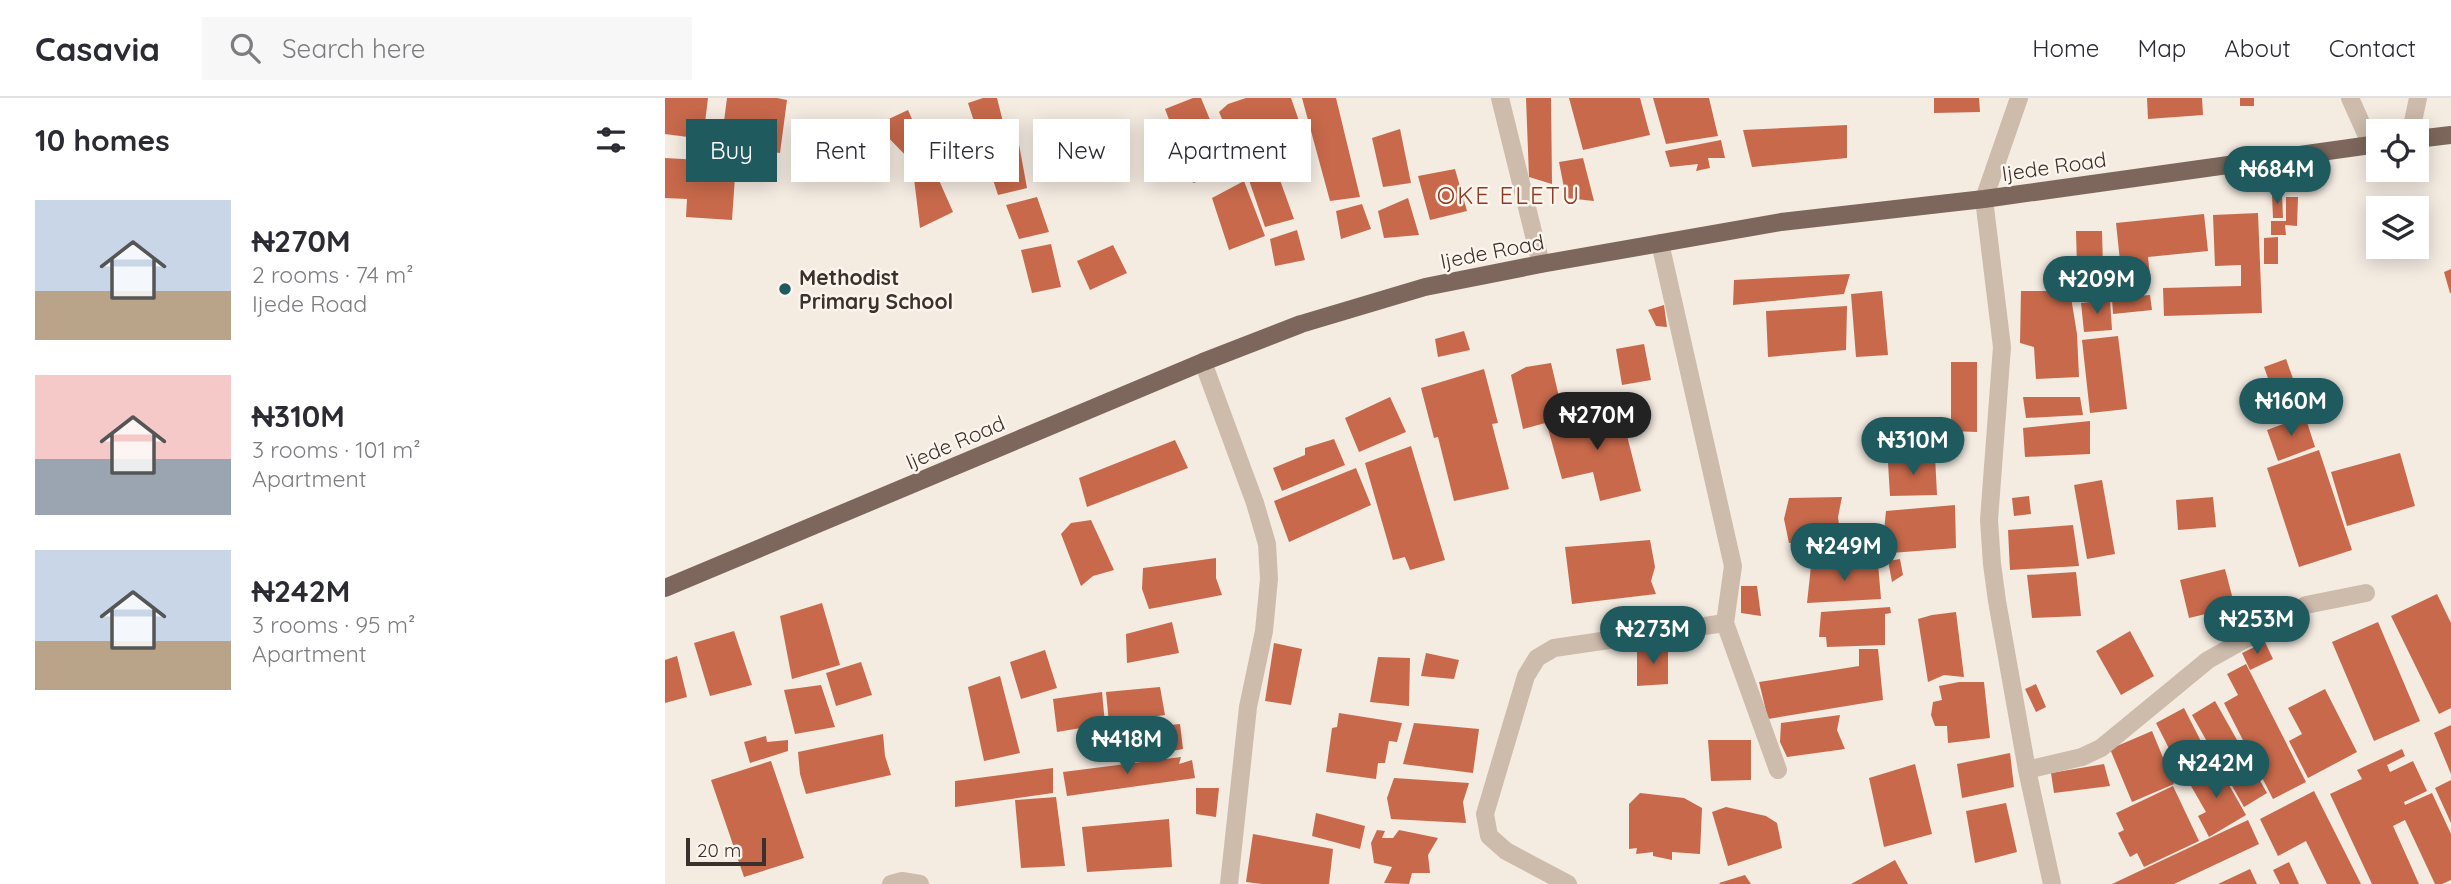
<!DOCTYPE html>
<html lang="en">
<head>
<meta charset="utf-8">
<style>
	:root { --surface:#fff; --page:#f7f7f7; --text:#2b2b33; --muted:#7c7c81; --line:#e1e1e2; --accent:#1f5a5e }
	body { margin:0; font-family:Quicksand,sans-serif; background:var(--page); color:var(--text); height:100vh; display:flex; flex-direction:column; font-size:26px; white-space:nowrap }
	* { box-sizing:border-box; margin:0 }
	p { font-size:23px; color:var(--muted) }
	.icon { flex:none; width:38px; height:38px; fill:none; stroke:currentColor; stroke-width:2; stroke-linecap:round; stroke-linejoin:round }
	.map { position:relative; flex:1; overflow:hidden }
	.panel { display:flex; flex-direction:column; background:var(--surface); width:665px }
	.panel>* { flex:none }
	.guide { position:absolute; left:21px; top:21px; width:665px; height:63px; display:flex; gap:14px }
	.controls { position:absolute; left:1701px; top:21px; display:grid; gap:14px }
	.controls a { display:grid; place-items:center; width:63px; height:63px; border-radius:0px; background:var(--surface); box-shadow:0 4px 18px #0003; font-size:35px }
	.scale { position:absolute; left:21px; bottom:18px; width:80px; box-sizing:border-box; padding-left:7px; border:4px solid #3b302b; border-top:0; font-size:19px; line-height:24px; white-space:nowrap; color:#3b302b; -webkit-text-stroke:5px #fbf5ee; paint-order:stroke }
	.price { position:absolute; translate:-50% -60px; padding:0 16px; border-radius:24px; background:var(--accent); color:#fff; font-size:23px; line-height:46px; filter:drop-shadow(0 2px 4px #0008) }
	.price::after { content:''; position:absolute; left:50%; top:42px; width:21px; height:16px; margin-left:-10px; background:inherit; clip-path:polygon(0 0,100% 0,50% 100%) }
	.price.on { background:#222; color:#fff }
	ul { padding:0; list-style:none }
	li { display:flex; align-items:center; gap:21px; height:175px; padding:0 35px }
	li span { display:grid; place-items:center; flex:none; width:196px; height:140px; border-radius:0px; color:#555 }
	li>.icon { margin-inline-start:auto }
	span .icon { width:84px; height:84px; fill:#fffc; stroke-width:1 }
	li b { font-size:30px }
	h2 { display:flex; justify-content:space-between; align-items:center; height:84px; padding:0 35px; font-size:30px }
	.chip { padding:0 24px; border-radius:0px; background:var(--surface); box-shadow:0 4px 18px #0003; font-size:24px; line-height:63px }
	.chip.on { background:var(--accent); color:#fff }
	header { display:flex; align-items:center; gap:42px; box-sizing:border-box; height:98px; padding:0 35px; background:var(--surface); border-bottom:2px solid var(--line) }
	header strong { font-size:33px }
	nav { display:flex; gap:38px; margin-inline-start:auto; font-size:24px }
	.search { width:490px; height:63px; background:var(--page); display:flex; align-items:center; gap:18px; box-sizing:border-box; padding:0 24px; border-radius:0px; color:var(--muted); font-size:26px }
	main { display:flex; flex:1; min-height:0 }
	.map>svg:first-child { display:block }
	.building { fill:#c8694b }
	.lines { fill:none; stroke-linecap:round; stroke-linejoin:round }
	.minor { stroke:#cdbbac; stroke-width:18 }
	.major { stroke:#7d675c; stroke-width:18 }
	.poi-dot { fill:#1f5a5e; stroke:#fbf5ee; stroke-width:2.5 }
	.labels { text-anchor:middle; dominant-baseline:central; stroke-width:5; stroke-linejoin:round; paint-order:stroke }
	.street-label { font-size:21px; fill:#3b302b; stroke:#fbf5ee }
	.poi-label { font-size:21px; font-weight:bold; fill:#3b302b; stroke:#fbf5ee; text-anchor:start }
	.quarter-label { font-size:24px; letter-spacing:2px; fill:#8c3b22; stroke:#fbf5ee }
</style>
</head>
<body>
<header>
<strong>Casavia</strong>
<div class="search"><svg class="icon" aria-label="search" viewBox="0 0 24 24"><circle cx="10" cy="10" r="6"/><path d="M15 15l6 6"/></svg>Search here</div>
<nav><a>Home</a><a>Map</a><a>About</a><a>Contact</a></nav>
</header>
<main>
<section class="panel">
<h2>10 homes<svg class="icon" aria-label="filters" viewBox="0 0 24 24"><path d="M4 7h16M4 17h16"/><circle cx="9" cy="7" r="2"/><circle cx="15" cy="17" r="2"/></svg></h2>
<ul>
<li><span style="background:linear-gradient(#c9d6e8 65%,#b9a48a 0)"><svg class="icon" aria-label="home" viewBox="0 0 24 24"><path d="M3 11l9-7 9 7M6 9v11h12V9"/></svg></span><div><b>₦270M</b><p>2 rooms · 74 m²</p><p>Ijede Road</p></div></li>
<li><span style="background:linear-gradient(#f6c9c9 60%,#9aa5b1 0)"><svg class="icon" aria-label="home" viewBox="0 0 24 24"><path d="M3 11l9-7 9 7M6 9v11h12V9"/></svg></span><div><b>₦310M</b><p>3 rooms · 101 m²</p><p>Apartment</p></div></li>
<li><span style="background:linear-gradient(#c9d6e8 65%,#b9a48a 0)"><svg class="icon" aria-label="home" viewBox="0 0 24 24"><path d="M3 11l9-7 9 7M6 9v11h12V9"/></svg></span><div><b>₦242M</b><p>3 rooms · 95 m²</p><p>Apartment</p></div></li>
</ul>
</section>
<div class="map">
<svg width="1786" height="786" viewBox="0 0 1786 786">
	<rect width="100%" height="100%" fill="#f4ebe1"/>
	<!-- building -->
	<path class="building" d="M 0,0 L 43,0 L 38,41 L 0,36 Z
		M 62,0 L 112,0 L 122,2 L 115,55 L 56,47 Z
		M 318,0 L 332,0 L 338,24 L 351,30 L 362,90 L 333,97 L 303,5 Z
		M 528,0 L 536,0 L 565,70 L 553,74 L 553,78 L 528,85 L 500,11 Z
		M 581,0 L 626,0 L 634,23 L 569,48 L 554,14 L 563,6 Z
		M 637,0 L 671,0 L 695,99 L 665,103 Z
		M 861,0 L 886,0 L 887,86 L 864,79 Z
		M 904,0 L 975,0 L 985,37 L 918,52 Z
		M 988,0 L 1044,0 L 1053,38 L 1001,46 Z
		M 1269,0 L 1314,0 L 1315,14 L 1269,15 Z
		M 1482,0 L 1537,0 L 1538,17 L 1483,21 Z
		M 1575,0 L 1589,0 L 1589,8 L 1575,8 Z
		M 243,12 L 288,114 L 255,130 L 247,64 L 211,27 Z
		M 1182,27 L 1182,60 L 1087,69 L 1078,32 Z
		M 735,31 L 746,85 L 718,89 L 707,40 Z
		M 1056,42 L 1060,60 L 1043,60 L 1045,70 L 1031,73 L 1033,66 L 1005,69 L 1000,53 Z
		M 601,43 L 629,121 L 600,129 L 574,53 Z
		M 0,60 L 71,64 L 67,122 L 21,119 L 22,101 L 0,100 Z
		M 918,60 L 929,103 L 901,100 L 894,64 Z
		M 790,71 L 802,113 L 765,122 L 753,78 Z
		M 579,83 L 600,138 L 564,152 L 547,100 Z
		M 1607,97 L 1617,97 L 1618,120 L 1608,120 Z
		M 372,99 L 384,134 L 354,141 L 341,107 Z
		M 1621,99 L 1633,99 L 1632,128 L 1620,127 L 1621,137 L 1606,137 L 1606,123 L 1621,123 Z
		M 743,100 L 754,137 L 719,140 L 713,113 Z
		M 697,106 L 706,131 L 676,141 L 671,113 Z
		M 1593,115 L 1597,215 L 1499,218 L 1498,190 L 1576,188 L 1576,167 L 1550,168 L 1548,117 Z
		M 1539,116 L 1543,153 L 1483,159 L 1485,178 L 1457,182 L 1451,125 Z
		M 632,132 L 640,162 L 610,168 L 605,141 Z
		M 1411,133 L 1437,133 L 1438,168 L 1412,169 Z
		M 1613,139 L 1613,166 L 1599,166 L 1599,140 Z
		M 386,146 L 396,189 L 367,195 L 356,152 Z
		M 448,147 L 462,175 L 425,192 L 412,163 Z
		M 1786,171 L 1786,195 L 1785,195 L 1779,174 Z
		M 1443,172 L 1445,192 L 1434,193 L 1435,200 L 1413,202 L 1411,174 Z
		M 1185,176 L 1179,196 L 1068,207 L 1069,182 Z
		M 1217,193 L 1223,257 L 1191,259 L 1186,196 Z
		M 1356,193 L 1405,193 L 1412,236 L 1414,279 L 1371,281 L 1369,249 L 1355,245 Z
		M 1485,197 L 1487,212 L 1448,216 L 1447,200 Z
		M 1445,202 L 1447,232 L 1419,234 L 1416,205 Z
		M 999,207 L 1002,229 L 991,228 L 983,212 Z
		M 1182,208 L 1181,252 L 1103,259 L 1101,213 Z
		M 799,233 L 805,252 L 773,259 L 770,241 Z
		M 1453,238 L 1462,311 L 1425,315 L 1417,242 Z
		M 979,246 L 986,282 L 957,287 L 951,251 Z
		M 1621,261 L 1640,314 L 1618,322 L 1599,269 Z
		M 1286,264 L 1312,264 L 1312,334 L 1286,333 Z
		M 886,265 L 899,320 L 858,331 L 846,277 L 861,269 Z
		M 819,271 L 833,325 L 827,326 L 844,391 L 789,403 L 773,339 L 769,340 L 756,290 Z
		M 725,299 L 741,334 L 694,354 L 680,320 Z
		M 1358,299 L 1415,299 L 1418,317 L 1361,320 Z
		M 955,310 L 976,393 L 935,403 L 928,374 L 897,381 L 882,327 Z
		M 1640,318 L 1650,349 L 1613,363 L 1602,332 Z
		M 1425,323 L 1425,356 L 1360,359 L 1358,330 Z
		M 669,341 L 680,367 L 617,393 L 608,370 L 640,357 L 640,350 Z
		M 510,342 L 523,370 L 422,409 L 414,380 Z
		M 746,348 L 780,462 L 745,472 L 740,459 L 728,462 L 700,365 Z
		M 1654,352 L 1687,452 L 1634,469 L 1602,370 Z
		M 1735,355 L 1750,408 L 1682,428 L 1666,374 Z
		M 1270,358 L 1272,397 L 1225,398 L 1223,365 Z
		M 691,370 L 706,407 L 624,444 L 609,403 Z
		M 1437,382 L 1450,456 L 1422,461 L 1409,387 Z
		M 1364,398 L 1366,416 L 1349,418 L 1347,400 Z
		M 1177,399 L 1173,419 L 1176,442 L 1124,445 L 1119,421 L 1124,400 Z
		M 1548,399 L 1551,429 L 1513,432 L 1511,402 Z
		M 1290,407 L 1291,450 L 1226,455 L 1219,433 L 1221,413 Z
		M 426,422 L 449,472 L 428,478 L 416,488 L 396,436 L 406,425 Z
		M 1408,427 L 1414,468 L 1345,472 L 1343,432 Z
		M 985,442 L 990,469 L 986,483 L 991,496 L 907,506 L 900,449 Z
		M 551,460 L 551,480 L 557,497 L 484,511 L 477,491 L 478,470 Z
		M 1235,461 L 1238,477 L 1227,484 L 1223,463 Z
		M 1213,465 L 1216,501 L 1142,505 L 1146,468 Z
		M 1560,471 L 1570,509 L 1524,520 L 1515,482 Z
		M 1411,474 L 1416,518 L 1367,520 L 1362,477 Z
		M 1076,488 L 1092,488 L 1096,518 L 1076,515 Z
		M 1772,496 L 1786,525 L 1786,610 L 1774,616 L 1726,518 Z
		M 157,505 L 175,567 L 127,581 L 115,518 Z
		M 1225,509 L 1226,515 L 1220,516 L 1220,547 L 1162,549 L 1161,539 L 1154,539 L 1156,514 Z
		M 1291,514 L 1299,579 L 1279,577 L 1263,584 L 1253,521 L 1267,517 Z
		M 507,524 L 514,555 L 462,565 L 461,536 Z
		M 1713,524 L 1755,623 L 1709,643 L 1667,544 Z
		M 69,533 L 87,587 L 45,598 L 29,545 Z
		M 1465,533 L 1489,578 L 1456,597 L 1431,553 Z
		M 1600,544 L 1608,561 L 1585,572 L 1577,555 Z
		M 609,545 L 637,551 L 626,607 L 600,603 Z
		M 1003,547 L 1003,586 L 972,588 L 972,551 Z
		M 1194,551 L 1213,551 L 1218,602 L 1103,621 L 1094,584 L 1194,568 Z
		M 380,552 L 392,590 L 356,601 L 345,564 Z
		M 761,555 L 794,562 L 789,581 L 756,578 Z
		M 12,558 L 22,599 L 0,605 L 0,562 Z
		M 713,559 L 745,560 L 744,608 L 705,604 Z
		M 196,564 L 207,597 L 171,608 L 161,575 Z
		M 1581,566 L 1641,684 L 1608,701 L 1559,605 L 1573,597 L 1562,576 Z
		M 335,578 L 355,655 L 319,663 L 303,589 Z
		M 1294,584 L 1319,584 L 1325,640 L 1283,645 L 1282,628 L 1270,628 L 1266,617 L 1268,604 L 1277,602 L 1274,588 Z
		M 1371,586 L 1381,609 L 1371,614 L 1360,591 Z
		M 156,587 L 170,629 L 130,636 L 119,592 Z
		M 495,589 L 500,617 L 444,625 L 441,594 Z
		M 1660,591 L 1692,654 L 1643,680 L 1624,643 L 1637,636 L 1623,610 Z
		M 437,594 L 440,626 L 392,634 L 388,601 Z
		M 1550,603 L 1602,695 L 1579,709 L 1527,617 Z
		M 1519,610 L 1545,661 L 1517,676 L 1491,625 Z
		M 674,615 L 737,625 L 732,644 L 724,643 L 720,665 L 713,665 L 711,681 L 661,674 L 667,630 L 672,629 Z
		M 1175,617 L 1172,632 L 1180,651 L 1122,659 L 1115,644 L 1116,625 Z
		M 749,625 L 814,631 L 808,675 L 738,666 Z
		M 515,626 L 518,651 L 457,662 L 450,644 L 455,632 Z
		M 1786,627 L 1786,676 L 1769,635 Z
		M 1487,633 L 1509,686 L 1467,704 L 1445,651 Z
		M 218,636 L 220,658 L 226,677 L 141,696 L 135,676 L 133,654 Z
		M 101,638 L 102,644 L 123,642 L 123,653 L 85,665 L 79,644 Z
		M 1043,642 L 1086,642 L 1086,682 L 1046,683 Z
		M 1737,651 L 1740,658 L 1722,667 L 1725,674 L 1748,663 L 1762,693 L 1739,704 L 1740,707 L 1767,695 L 1786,736 L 1786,782 L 1777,786 L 1770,786 L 1740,722 L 1728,728 L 1754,786 L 1707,786 L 1665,696 L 1697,681 L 1692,672 Z
		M 1345,655 L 1349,689 L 1297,700 L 1292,666 Z
		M 516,659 L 514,666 L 527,662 L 530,680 L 402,698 L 398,674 Z
		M 106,663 L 139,760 L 79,779 L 46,682 Z
		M 1551,664 L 1581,717 L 1544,739 L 1533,718 L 1541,714 L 1522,681 Z
		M 1250,666 L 1267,736 L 1219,749 L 1204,680 Z
		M 1439,666 L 1445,688 L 1389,695 L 1386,675 Z
		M 388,670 L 388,695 L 290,709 L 290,683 Z
		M 729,680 L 804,685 L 798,704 L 801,725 L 726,721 L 722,700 Z
		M 1786,682 L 1786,725 L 1770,690 Z
		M 1508,688 L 1534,743 L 1479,769 L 1472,755 L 1465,759 L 1453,735 L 1459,732 L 1451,715 Z
		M 531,690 L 554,690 L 551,719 L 531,716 Z
		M 1649,693 L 1696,786 L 1662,786 L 1641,743 L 1613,758 L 1595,721 Z
		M 975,695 L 1019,700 L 1037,710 L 1035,756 L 1007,754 L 1007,762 L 988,758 L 988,754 L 971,756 L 972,750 L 964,751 L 964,706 Z
		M 391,699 L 400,768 L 356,770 L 350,702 Z
		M 1341,705 L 1352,754 L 1310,765 L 1301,713 Z
		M 1061,709 L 1101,718 L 1112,725 L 1117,750 L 1063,768 L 1047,714 Z
		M 651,715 L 700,728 L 695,751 L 647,738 Z
		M 504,721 L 507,769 L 422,774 L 417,729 Z
		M 1583,722 L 1594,746 L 1509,786 L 1447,786 Z
		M 712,732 L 720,733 L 717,740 L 728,740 L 734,732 L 773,740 L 763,757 L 765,775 L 747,775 L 744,786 L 719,785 L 727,769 L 709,765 L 706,745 Z
		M 588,736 L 668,751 L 664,786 L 597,786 L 581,784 Z
		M 1230,762 L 1243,786 L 1186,786 Z
		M 1624,764 L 1634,786 L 1615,786 L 1608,772 Z
		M 1585,771 L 1592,786 L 1553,786 Z
		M 1080,777 L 1086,786 L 1055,786 L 1054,785 Z"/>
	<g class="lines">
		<!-- minor -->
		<path class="minor" d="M 835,0 L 876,166
			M 1354,0 L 1319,101 L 1337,249 L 1324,422 L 1327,466 L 1332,503 L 1362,672 L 1387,786
			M 1685,0 L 1706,47
			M 1746,33 L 1753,0
			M 995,145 L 1068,468 L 1060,525 L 1113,672
			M 538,264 L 590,405 L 602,446 L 604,481 L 599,533 L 583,609 L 564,786
			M 1362,672 L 1417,659 L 1436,650 L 1543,562 L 1641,507 L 1701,495
			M 226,786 L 237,783 L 255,786
			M 903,786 L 841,753 L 824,738 L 820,716 L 861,578 L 872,560 L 889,550 L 1060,525"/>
		<!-- major -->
		<path class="major" d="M 1752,41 L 1786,37
			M 0,490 L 538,264 L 636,226 L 760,189 L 876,166 L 1116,124 L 1319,101 L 1713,46"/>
	</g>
	<!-- markers -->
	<circle class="poi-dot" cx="120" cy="191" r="7"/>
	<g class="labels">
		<!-- street labels -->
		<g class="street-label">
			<text transform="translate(1389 68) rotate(-8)">Ijede Road</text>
			<text transform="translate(827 153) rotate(-11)">Ijede Road</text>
			<text transform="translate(290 344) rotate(-23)">Ijede Road</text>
		</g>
		<!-- poi labels -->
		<g class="poi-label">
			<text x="134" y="179">Methodist<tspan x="134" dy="24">Primary School</tspan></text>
		</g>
		<!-- quarter labels -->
		<g class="quarter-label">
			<text x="844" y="97">OKE ELETU</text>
		</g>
	</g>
</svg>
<div class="controls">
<a><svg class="icon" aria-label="locate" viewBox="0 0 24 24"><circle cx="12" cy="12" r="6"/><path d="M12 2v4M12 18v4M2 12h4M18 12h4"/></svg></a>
<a><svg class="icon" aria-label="layers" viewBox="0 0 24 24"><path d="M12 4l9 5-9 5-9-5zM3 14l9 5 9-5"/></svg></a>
</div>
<div class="scale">20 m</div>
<b class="price" style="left:1612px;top:108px">₦684M</b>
<b class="price" style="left:1432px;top:218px">₦209M</b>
<b class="price" style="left:1626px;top:340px">₦160M</b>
<b class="price on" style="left:932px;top:354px">₦270M</b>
<b class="price" style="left:1248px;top:379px">₦310M</b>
<b class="price" style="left:1179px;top:485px">₦249M</b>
<b class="price" style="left:1592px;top:558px">₦253M</b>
<b class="price" style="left:988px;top:568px">₦273M</b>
<b class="price" style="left:462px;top:678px">₦418M</b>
<b class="price" style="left:1551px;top:702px">₦242M</b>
<div class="guide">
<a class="chip on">Buy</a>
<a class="chip">Rent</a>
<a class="chip">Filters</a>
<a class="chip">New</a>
<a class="chip">Apartment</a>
</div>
</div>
</main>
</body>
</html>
